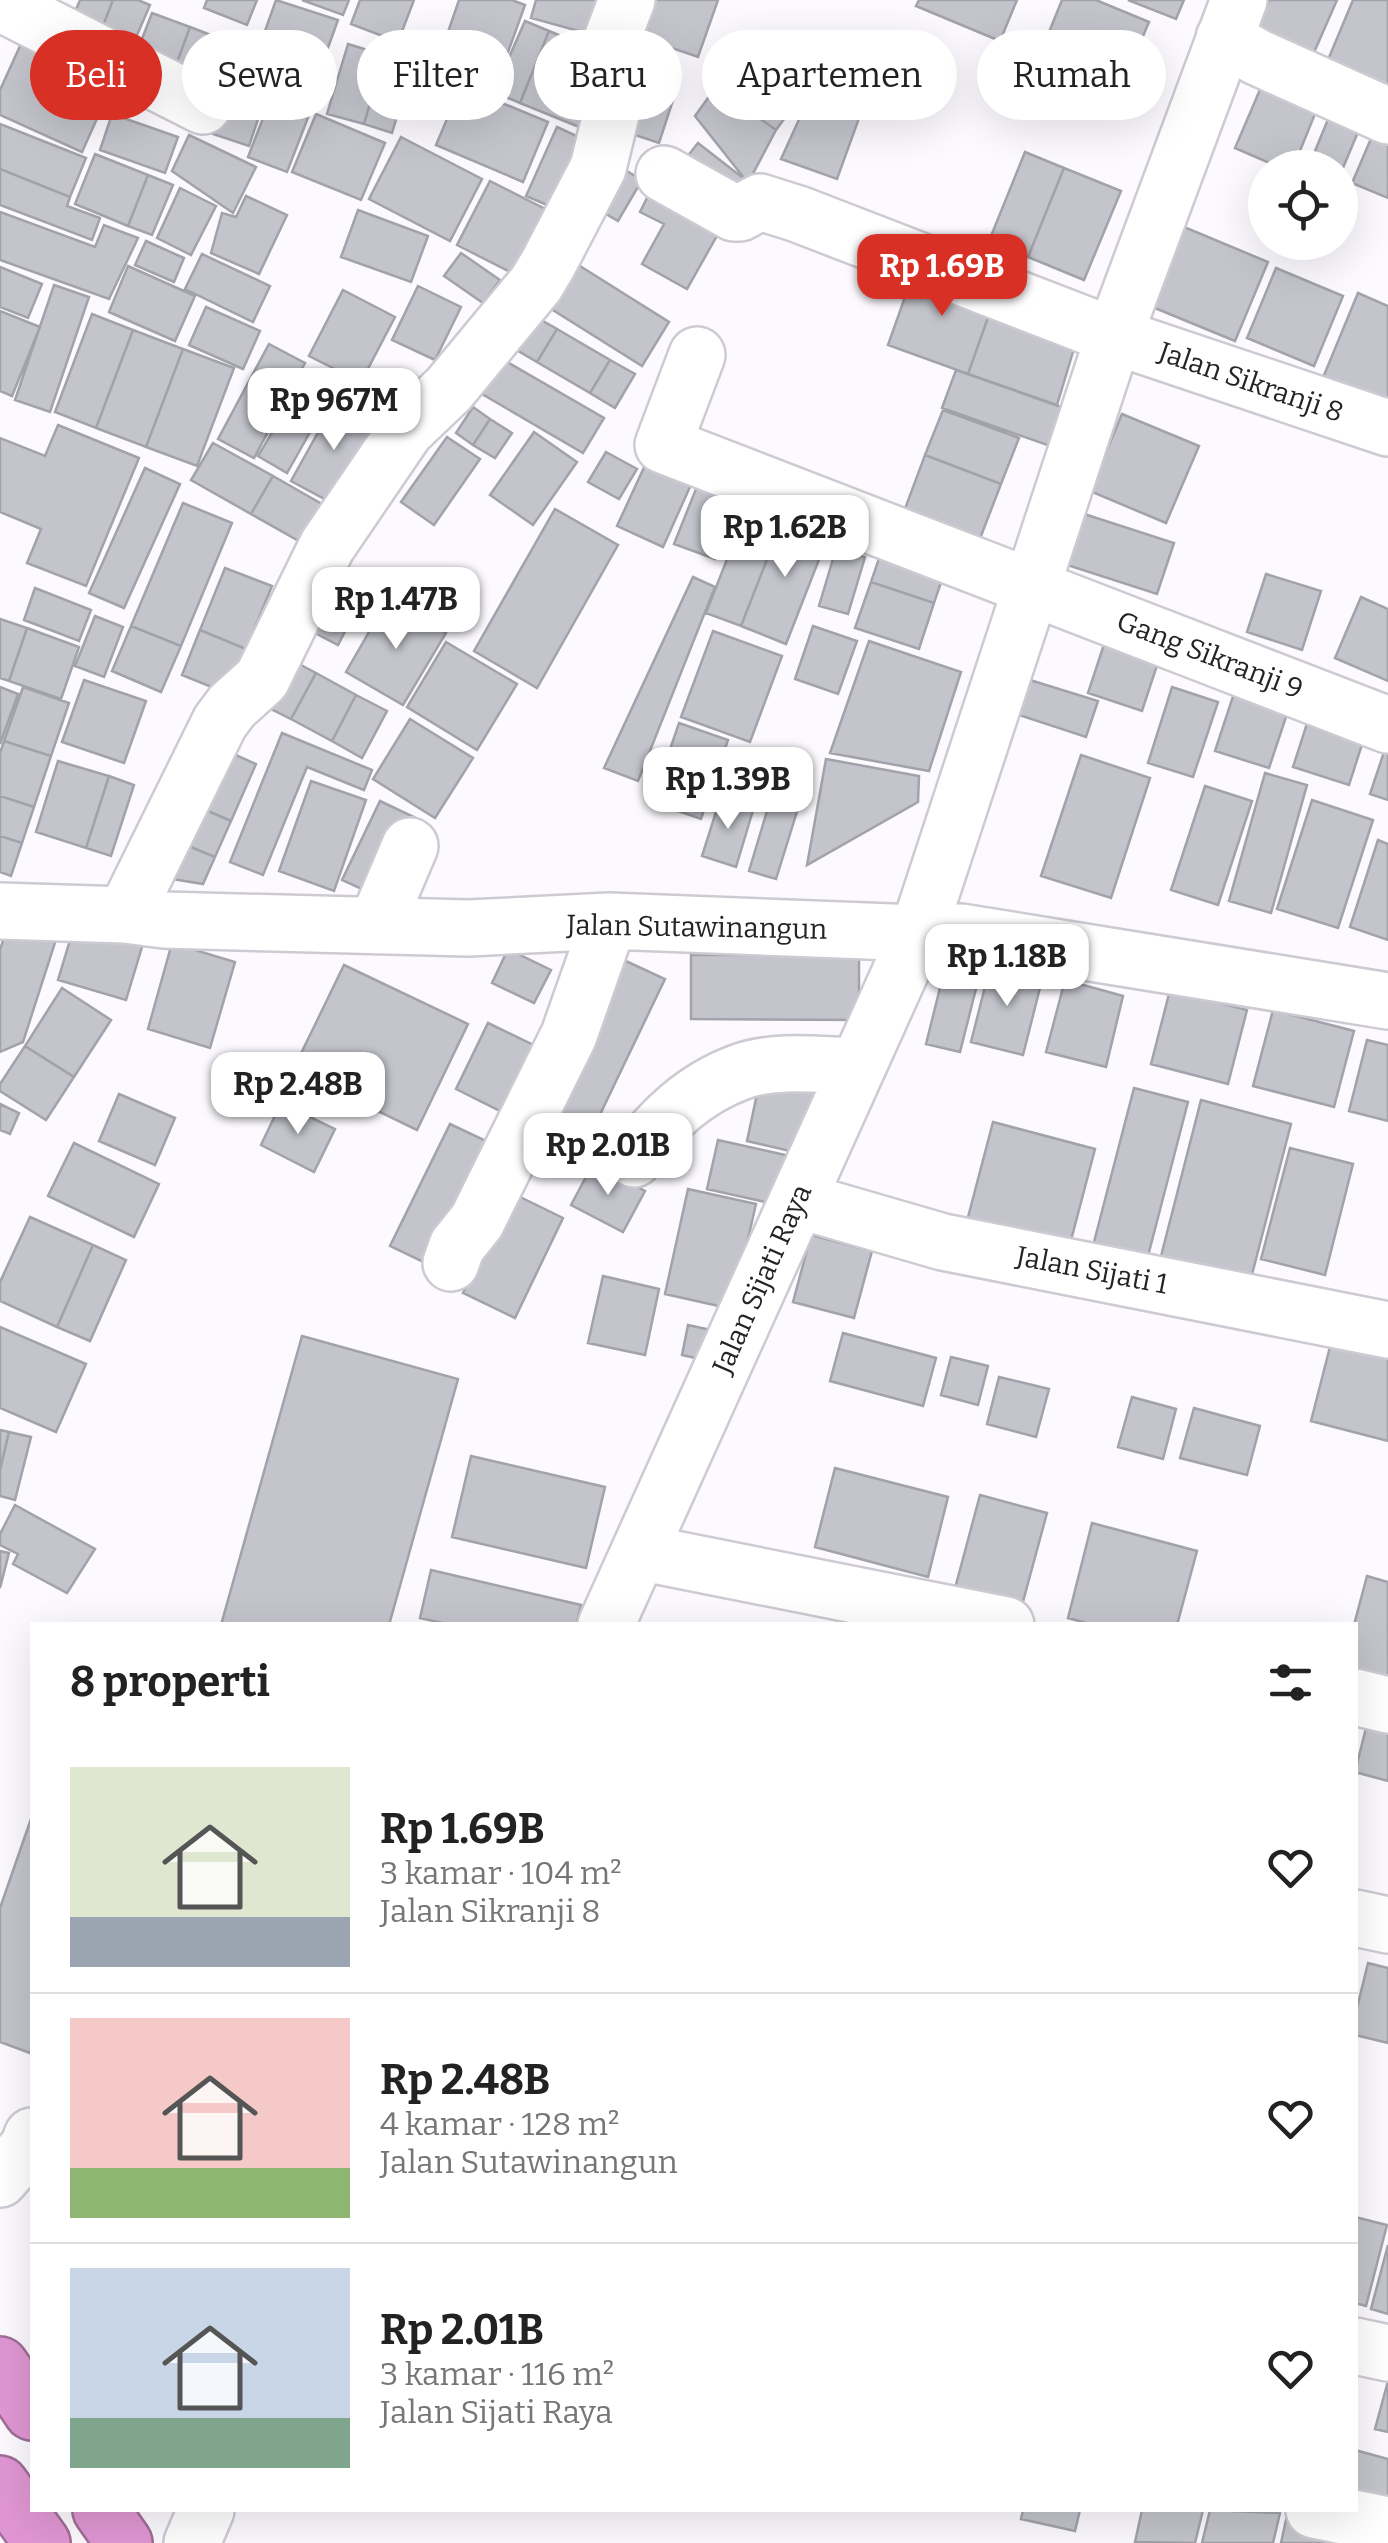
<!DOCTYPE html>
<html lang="id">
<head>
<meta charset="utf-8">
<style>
	:root { --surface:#fff; --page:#f2f2f2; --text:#222; --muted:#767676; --line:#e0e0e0; --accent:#d93025 }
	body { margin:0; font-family:Bitter,serif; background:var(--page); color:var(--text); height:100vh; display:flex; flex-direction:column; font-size:38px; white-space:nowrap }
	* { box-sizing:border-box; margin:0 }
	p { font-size:32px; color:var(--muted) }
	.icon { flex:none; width:55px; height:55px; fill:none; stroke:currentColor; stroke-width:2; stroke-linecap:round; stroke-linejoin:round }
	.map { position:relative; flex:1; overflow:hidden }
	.sheet { position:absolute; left:30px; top:1622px; width:1328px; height:890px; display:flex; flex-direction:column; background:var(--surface); border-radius:0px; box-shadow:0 10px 40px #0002 }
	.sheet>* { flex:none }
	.guide { position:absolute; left:30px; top:30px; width:1330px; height:90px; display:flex; gap:20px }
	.tools { position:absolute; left:1248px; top:150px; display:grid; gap:20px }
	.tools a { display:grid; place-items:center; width:110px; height:110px; border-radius:50%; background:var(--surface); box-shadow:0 10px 40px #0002; font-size:50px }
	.price { position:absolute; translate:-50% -85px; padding:0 22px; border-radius:20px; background:#fff; color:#222; font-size:32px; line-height:65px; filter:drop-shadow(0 2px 5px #0008) }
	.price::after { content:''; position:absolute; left:50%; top:60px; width:30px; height:22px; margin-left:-15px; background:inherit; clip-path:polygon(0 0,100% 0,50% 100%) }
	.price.active { background:var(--accent); color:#fff }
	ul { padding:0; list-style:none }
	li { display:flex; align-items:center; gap:30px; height:250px; padding:0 40px }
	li+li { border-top:2px solid var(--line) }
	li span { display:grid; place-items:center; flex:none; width:280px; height:200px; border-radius:0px; color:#555 }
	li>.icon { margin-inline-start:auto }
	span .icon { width:120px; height:120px; fill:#fffc; stroke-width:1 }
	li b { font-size:42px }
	h2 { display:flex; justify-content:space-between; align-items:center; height:120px; padding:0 40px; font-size:42px }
	.pill { padding:0 35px; border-radius:45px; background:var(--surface); box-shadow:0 10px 40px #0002; font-size:35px; line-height:90px }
	.pill.active { background:var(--accent); color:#fff }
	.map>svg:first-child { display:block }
	.building { fill:#c3c4cc; stroke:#a2a2aa; stroke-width:2.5 }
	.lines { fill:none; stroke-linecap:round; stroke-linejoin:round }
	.minor-casing { stroke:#cecad2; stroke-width:60 }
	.highway-casing { stroke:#9f6e96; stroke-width:60 }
	.minor { stroke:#fff; stroke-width:55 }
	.highway { stroke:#e096d3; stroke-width:55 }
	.labels { text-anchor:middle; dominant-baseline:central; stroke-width:8; stroke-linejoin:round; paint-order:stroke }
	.street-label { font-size:28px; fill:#252326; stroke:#fff }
</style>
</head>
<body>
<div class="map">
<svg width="1388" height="2543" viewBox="0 0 1388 2543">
	<rect width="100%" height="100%" fill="#fcfafe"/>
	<!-- building -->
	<path class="building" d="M 80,0 L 113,0 L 99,36 L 70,24 Z
		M 113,0 L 138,0 L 150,5 L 131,49 L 99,36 Z
		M 207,0 L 257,0 L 247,25 L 204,8 Z
		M 276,0 L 338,20 L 321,67 L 260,45 Z
		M 302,0 L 349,0 L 343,15 Z
		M 360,0 L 414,0 L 398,42 L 351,24 Z
		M 459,0 L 512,0 L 525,5 L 494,91 L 435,70 Z
		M 536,0 L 603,0 L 593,35 L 531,18 Z
		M 643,0 L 718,0 L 698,57 L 631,34 Z
		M 919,0 L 1017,0 L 1000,41 L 916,6 Z
		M 1062,0 L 1096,0 L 1149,22 L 1124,81 L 1043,47 Z
		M 1128,0 L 1184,0 L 1176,19 Z
		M 1269,0 L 1337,0 L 1312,57 L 1256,33 Z
		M 1353,0 L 1388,0 L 1388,93 L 1325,67 Z
		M 152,13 L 190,27 L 172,76 L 133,62 Z
		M 525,21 L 549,31 L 520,103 L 494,92 Z
		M 190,27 L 237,45 L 219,94 L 172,76 Z
		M 549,31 L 590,48 L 573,86 L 607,100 L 594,133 L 520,103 Z
		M 26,33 L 117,74 L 82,152 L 0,115 L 0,90 Z
		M 348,44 L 384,55 L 364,124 L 327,114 Z
		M 747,45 L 807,88 L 776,130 L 716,87 Z
		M 242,47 L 278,59 L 249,146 L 213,134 Z
		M 384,55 L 413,63 L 392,133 L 364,124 Z
		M 827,58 L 875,74 L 837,179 L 781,159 Z
		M 282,69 L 321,84 L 287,172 L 248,157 Z
		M 642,76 L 677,88 L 659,143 L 623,131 Z
		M 1262,85 L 1317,109 L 1293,168 L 1281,168 L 1235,148 Z
		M 461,86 L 548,122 L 523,182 L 436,145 Z
		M 716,87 L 776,130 L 748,183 L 695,116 Z
		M 1336,100 L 1366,113 L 1340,175 L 1340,168 L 1308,168 Z
		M 112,114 L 178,137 L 165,173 L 100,150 Z
		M 316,114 L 385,143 L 361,200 L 292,172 Z
		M 0,124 L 86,158 L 70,197 L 0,169 Z
		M 557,127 L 594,144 L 564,212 L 526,196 Z
		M 1376,127 L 1388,132 L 1388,198 L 1352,183 Z
		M 189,135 L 256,167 L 233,213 L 172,171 Z
		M 401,137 L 482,179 L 450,241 L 369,199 Z
		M 698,143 L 743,178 L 724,202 L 679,167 Z
		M 1025,152 L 1064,168 L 1028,257 L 989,241 Z
		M 95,154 L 148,175 L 128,226 L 75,204 Z
		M 613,163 L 642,180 L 618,221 L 589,204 Z
		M 1064,168 L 1121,191 L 1084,280 L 1028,257 Z
		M 0,169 L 70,197 L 67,206 L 100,218 L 92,240 L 0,205 Z
		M 148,175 L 173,185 L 152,235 L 128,226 Z
		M 656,180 L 727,218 L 687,289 L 642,264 L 664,224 L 640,212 Z
		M 490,181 L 559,216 L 526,280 L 457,245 Z
		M 180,188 L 216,206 L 191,255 L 157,238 Z
		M 246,196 L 287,215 L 259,274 L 211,253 L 222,213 L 236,217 Z
		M 358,210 L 428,236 L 411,282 L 341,257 Z
		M 0,212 L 95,247 L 104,225 L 138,238 L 109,299 L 0,260 Z
		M 1184,227 L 1268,262 L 1235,341 L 1150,306 Z
		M 146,241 L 184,258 L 174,282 L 135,265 Z
		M 461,253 L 500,280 L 483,303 L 444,276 Z
		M 202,254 L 270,286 L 253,322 L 185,289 Z
		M 572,261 L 669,322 L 642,366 L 545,305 Z
		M 917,263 L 997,292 L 968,374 L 888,345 Z
		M 128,266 L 195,296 L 175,341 L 109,312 Z
		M 0,267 L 42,284 L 28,318 L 0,307 Z
		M 1276,268 L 1343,296 L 1314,366 L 1247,338 Z
		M 54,285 L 89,297 L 50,412 L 15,400 Z
		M 418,286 L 461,307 L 435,360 L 392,340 Z
		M 343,290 L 395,317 L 361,382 L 309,356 Z
		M 997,292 L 1079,332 L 1057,405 L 968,374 Z
		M 1358,293 L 1388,306 L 1388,408 L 1322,380 Z
		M 206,307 L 260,331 L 243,369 L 189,345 Z
		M 0,311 L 40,327 L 12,396 L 0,391 Z
		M 92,314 L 133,330 L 96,428 L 55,412 Z
		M 534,316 L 557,329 L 537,362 L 515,349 Z
		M 557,329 L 610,360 L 590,393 L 537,362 Z
		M 133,330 L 183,349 L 146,447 L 96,428 Z
		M 269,344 L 305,363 L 254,458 L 218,439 Z
		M 183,349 L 234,368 L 197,466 L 146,447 Z
		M 502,359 L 604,418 L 583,453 L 482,394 Z
		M 610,360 L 635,374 L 615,408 L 590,393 Z
		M 956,370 L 1067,409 L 1053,447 L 942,408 Z
		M 295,394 L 323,409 L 287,473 L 258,456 Z
		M 335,402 L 377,425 L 332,503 L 291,481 Z
		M 473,407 L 490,419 L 473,445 L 456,433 Z
		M 943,410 L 1019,438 L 1001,484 L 925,455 Z
		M 1122,414 L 1199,446 L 1166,523 L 1090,491 Z
		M 490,419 L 512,433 L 495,458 L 473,445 Z
		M 58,425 L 139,458 L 86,586 L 27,563 L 41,529 L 0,512 L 0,438 L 45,456 Z
		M 534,432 L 577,462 L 533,525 L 490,495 Z
		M 447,437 L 480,459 L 434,525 L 401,502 Z
		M 213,443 L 273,476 L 251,514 L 191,480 Z
		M 653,448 L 698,469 L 663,547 L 617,526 Z
		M 606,452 L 637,469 L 619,499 L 588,482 Z
		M 925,455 L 1001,484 L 971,562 L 896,533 Z
		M 145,468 L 180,484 L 124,608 L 89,593 Z
		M 273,476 L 327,507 L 306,545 L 251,514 Z
		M 698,484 L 738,499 L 715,559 L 674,544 Z
		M 183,503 L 232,523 L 181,646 L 131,626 Z
		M 749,503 L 784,516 L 741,626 L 706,613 Z
		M 555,509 L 618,545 L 537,688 L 474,651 Z
		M 1078,512 L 1174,543 L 1157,594 L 1061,563 Z
		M 784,516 L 829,534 L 786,644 L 741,626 Z
		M 886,538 L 949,559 L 934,603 L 871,582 Z
		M 836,549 L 865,557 L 848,614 L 819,606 Z
		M 225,568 L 272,586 L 246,649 L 200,630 Z
		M 1266,574 L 1321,591 L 1302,650 L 1247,632 Z
		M 693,577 L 715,587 L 638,781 L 604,768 Z
		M 871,582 L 934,603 L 919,649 L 855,628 Z
		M 317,584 L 358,606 L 338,645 L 296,623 Z
		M 35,588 L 91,610 L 79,641 L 24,620 Z
		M 1361,597 L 1388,609 L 1388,681 L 1335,658 Z
		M 388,599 L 446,633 L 403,705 L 346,672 Z
		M 95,616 L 123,627 L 104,677 L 75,666 Z
		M 0,619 L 27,628 L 9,681 L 0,678 Z
		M 1112,620 L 1166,638 L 1142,711 L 1088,693 Z
		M 131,626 L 181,646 L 161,692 L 112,671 Z
		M 813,626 L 857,641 L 838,694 L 795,679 Z
		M 27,628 L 79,647 L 61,699 L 9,681 Z
		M 200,630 L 246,649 L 229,694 L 182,675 Z
		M 713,631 L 782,656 L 750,742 L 681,717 Z
		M 869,641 L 961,672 L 929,771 L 830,753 Z
		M 446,642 L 517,684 L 477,750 L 407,707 Z
		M 282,655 L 316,673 L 291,719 L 257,702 Z
		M 1241,672 L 1295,690 L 1269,768 L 1215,751 Z
		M 316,673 L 356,695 L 332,741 L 291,719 Z
		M 84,680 L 146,701 L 124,763 L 62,742 Z
		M 1030,680 L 1098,701 L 1086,737 L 1019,715 Z
		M 0,687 L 18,694 L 0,744 Z
		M 23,687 L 69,703 L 51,756 L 4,741 Z
		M 1172,687 L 1218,702 L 1193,777 L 1148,763 Z
		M 356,695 L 387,711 L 362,758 L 332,741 Z
		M 1311,711 L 1367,729 L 1349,785 L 1293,767 Z
		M 410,719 L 473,758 L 435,818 L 373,779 Z
		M 679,723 L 728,740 L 701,819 L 652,802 Z
		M 282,733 L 372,770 L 364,790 L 307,767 L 263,875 L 230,862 Z
		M 1388,740 L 1388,800 L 1370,794 Z
		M 4,741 L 51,756 L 34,807 L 0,796 L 0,753 Z
		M 218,747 L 256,764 L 231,821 L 192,804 Z
		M 1081,755 L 1150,778 L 1111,898 L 1041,876 Z
		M 826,759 L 919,776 L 918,802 L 807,865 Z
		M 58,761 L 109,776 L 86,848 L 36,832 Z
		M 1265,773 L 1307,785 L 1271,913 L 1229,901 Z
		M 109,776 L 134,785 L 111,856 L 86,848 Z
		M 311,781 L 366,800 L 334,891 L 279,871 Z
		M 776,781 L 804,789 L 776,879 L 749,871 Z
		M 1205,786 L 1252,801 L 1218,905 L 1171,890 Z
		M 0,796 L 34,807 L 22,843 L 0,836 Z
		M 721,796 L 754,807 L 736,867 L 702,856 Z
		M 1312,800 L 1373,820 L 1338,928 L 1277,909 Z
		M 380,801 L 414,817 L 375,895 L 342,880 Z
		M 192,804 L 231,821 L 215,857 L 176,841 Z
		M 0,836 L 22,843 L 11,876 L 0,872 Z
		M 1378,840 L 1388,844 L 1388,940 L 1350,927 Z
		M 176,841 L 215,857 L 203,884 L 160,877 Z
		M 77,917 L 145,937 L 126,1000 L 58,980 Z
		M 10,918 L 61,924 L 23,1042 L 0,1052 L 0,950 Z
		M 172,943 L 235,962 L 210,1048 L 148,1029 Z
		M 508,949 L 551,970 L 534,1003 L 492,983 Z
		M 691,955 L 859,955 L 859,1020 L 691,1019 Z
		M 615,956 L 665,979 L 582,1152 L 532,1128 Z
		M 991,963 L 1043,976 L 1023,1055 L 971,1042 Z
		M 946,964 L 980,973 L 960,1052 L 926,1044 Z
		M 344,965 L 468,1024 L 417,1130 L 293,1070 Z
		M 1065,980 L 1123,996 L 1106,1067 L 1046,1052 Z
		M 62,988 L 111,1020 L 74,1077 L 25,1046 Z
		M 1170,990 L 1247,1010 L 1228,1084 L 1151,1064 Z
		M 1273,1010 L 1354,1031 L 1334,1107 L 1253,1086 Z
		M 488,1023 L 542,1049 L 510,1116 L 456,1089 Z
		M 1367,1040 L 1388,1045 L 1388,1121 L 1349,1111 Z
		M 25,1046 L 74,1077 L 46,1120 L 0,1091 L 0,1084 Z
		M 761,1075 L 822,1088 L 807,1155 L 747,1141 Z
		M 1134,1088 L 1188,1102 L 1148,1256 L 1094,1242 Z
		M 119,1094 L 175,1118 L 155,1165 L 99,1141 Z
		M 1201,1100 L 1291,1124 L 1249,1286 L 1159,1264 Z
		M 281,1103 L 335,1129 L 314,1172 L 261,1145 Z
		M 0,1104 L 19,1113 L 10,1134 L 0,1130 Z
		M 993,1122 L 1095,1149 L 1069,1248 L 967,1221 Z
		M 450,1124 L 501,1148 L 442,1271 L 390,1246 Z
		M 718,1140 L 794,1157 L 783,1206 L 707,1189 Z
		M 74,1143 L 159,1184 L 134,1237 L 48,1196 Z
		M 1290,1148 L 1353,1164 L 1325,1275 L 1261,1259 Z
		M 593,1164 L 645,1191 L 623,1232 L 571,1205 Z
		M 688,1189 L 756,1204 L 732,1309 L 665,1294 Z
		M 512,1193 L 563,1218 L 515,1318 L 463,1293 Z
		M 30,1217 L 93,1245 L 57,1327 L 0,1301 L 0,1282 Z
		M 811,1235 L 872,1251 L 854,1318 L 793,1302 Z
		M 93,1245 L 126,1260 L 90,1341 L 57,1327 Z
		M 603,1276 L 659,1289 L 645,1355 L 588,1343 Z
		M 688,1325 L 720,1332 L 713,1362 L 682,1355 Z
		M 0,1327 L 86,1364 L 56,1432 L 0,1408 Z
		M 843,1333 L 936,1358 L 923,1406 L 830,1381 Z
		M 302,1336 L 458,1379 L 389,1625 L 221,1625 Z
		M 1332,1339 L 1388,1354 L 1388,1441 L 1311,1421 Z
		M 951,1357 L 988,1366 L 978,1405 L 941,1395 Z
		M 999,1377 L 1049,1389 L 1036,1437 L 987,1424 Z
		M 1132,1397 L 1176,1409 L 1163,1459 L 1118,1447 Z
		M 1194,1408 L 1260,1426 L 1247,1475 L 1180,1458 Z
		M 0,1430 L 9,1432 L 0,1470 Z
		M 9,1432 L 31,1437 L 15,1500 L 0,1496 L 0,1470 Z
		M 471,1456 L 605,1487 L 586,1568 L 452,1537 Z
		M 835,1468 L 948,1497 L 928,1577 L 815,1547 Z
		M 980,1495 L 1047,1513 L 1021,1609 L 954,1592 Z
		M 15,1505 L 95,1549 L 67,1593 L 13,1564 L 18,1554 L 0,1545 L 0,1534 Z
		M 1092,1523 L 1197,1551 L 1177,1625 L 1094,1625 L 1068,1618 Z
		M 0,1551 L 9,1553 L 0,1588 Z
		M 431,1570 L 581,1605 L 576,1625 L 451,1625 L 420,1618 Z
		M 1367,1576 L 1388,1582 L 1388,1684 L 1355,1675 L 1354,1625 Z
		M 1366,1728 L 1388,1734 L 1388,1781 L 1355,1772 Z
		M 32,1816 L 32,2046 L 30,2053 L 0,2042 L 0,1908 Z
		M 1368,1963 L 1388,1968 L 1388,2043 L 1355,2035 L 1355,2016 Z
		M 1355,2217 L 1387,2225 L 1366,2306 L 1355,2303 Z
		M 1388,2245 L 1388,2314 L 1371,2309 Z
		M 1388,2381 L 1388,2432 L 1375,2429 Z
		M 1355,2450 L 1388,2459 L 1388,2511 L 1355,2502 Z
		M 1023,2510 L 1080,2510 L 1075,2531 L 1021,2519 Z
		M 1142,2510 L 1203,2510 L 1195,2543 L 1135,2542 Z
		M 1210,2510 L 1280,2513 L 1273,2543 L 1202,2543 Z
		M 1287,2515 L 1372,2535 L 1371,2543 L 1281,2543 Z"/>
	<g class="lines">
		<!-- minor casing -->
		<g class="minor-casing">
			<path id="minor" d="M 4,5 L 203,106
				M 1224,38 L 1257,57 L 1388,116
				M 664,174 L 734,213 L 740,213 L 760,202 L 798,214 L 1114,336 L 1388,428
				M 697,355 L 663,445 L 1388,725
				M 0,911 L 125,915 L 164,920 L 468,928 L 609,921 L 918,933 L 961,932 L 1388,1001
				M 125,915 L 220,722 L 232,706 L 262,679 L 327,546 L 406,430 L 449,389 L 536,284 L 548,264 L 598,168 L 616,94 L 608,60 L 609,47 L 627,0
				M 376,926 L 410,846
				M 634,1159 C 659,1121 696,1088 740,1072 C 774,1059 819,1065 856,1066
				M 798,1200 L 943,1242 L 1388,1330
				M 451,1263 L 457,1246 L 477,1221 L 569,1035 L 609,921
				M 639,1552 L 1006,1625
				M 606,1625 L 918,933 L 1114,336 L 1239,0
				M 1355,1697 L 1388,1705
				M 1355,1918 L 1388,1925
				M 0,2179 L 28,2147 L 32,2136
				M 1355,2346 L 1388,2353
				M 1314,2510 L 1388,2525
				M 192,2543 L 206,2510"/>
		</g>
		<!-- highway casing -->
		<g class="highway-casing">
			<path id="highway" d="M 0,2365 L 32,2412
				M 0,2484 L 42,2543
				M 101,2510 L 124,2543"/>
		</g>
		<!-- minor -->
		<use href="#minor" class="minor"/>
		<!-- highway -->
		<use href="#highway" class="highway"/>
	</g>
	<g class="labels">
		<!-- street labels -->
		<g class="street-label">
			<text transform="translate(1251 382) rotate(19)">Jalan Sikranji 8</text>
			<text transform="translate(1210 655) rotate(21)">Gang Sikranji 9</text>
			<text transform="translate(697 927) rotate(1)">Jalan Sutawinangun</text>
			<text transform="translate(1092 1270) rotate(11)">Jalan Sijati 1</text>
			<text transform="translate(762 1279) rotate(-66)">Jalan Sijati Raya</text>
		</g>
	</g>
</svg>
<div class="tools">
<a><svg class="icon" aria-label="locate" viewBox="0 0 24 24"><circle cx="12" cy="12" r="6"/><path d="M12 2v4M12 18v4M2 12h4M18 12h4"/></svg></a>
</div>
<b class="price active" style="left:942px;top:319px">Rp 1.69B</b>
<b class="price" style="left:334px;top:453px">Rp 967M</b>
<b class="price" style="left:785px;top:580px">Rp 1.62B</b>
<b class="price" style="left:396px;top:652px">Rp 1.47B</b>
<b class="price" style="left:728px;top:832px">Rp 1.39B</b>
<b class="price" style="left:1007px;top:1009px">Rp 1.18B</b>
<b class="price" style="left:298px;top:1137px">Rp 2.48B</b>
<b class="price" style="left:608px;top:1198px">Rp 2.01B</b>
<div class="guide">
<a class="pill active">Beli</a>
<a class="pill">Sewa</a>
<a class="pill">Filter</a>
<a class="pill">Baru</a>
<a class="pill">Apartemen</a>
<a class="pill">Rumah</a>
</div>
<section class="sheet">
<h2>8 properti<svg class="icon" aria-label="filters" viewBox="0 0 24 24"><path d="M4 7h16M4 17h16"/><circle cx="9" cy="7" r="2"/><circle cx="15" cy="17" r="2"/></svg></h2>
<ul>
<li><span style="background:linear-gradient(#dfe7d0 75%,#9aa5b1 0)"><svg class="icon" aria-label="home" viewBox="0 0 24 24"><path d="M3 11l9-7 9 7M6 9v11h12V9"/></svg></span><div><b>Rp 1.69B</b><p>3 kamar · 104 m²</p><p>Jalan Sikranji 8</p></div><svg class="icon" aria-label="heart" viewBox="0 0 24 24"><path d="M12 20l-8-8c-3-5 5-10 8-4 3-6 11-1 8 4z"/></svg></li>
<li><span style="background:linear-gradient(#f6c9c9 75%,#8fb573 0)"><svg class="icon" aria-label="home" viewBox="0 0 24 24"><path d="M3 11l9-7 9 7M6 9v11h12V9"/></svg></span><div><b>Rp 2.48B</b><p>4 kamar · 128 m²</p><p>Jalan Sutawinangun</p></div><svg class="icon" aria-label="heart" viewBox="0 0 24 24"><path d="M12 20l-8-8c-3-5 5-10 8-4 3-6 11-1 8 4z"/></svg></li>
<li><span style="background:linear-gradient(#c9d6e8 75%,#7fa58c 0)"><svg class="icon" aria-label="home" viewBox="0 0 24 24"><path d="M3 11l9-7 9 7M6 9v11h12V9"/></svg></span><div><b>Rp 2.01B</b><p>3 kamar · 116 m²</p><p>Jalan Sijati Raya</p></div><svg class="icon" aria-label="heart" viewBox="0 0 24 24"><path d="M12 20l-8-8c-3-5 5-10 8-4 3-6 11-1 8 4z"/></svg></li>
</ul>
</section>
</div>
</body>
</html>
